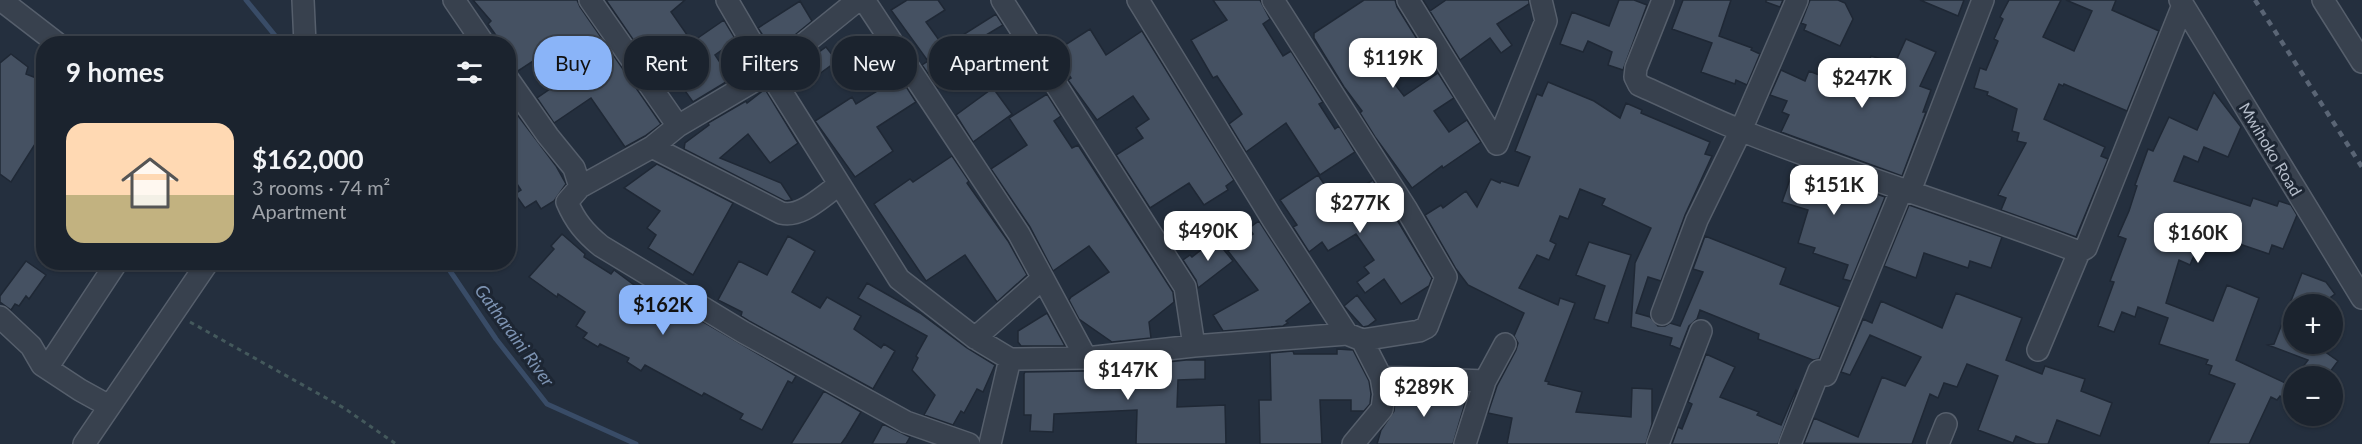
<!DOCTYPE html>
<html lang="en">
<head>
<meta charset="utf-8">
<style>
	:root { --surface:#1b232e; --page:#242b36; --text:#f1f3f6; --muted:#a0a4aa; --line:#39404a; --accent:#8ab4f8 }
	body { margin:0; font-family:Lato,sans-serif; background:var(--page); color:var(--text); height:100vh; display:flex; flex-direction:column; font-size:22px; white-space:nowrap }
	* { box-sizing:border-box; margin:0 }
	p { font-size:20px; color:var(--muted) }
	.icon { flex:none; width:33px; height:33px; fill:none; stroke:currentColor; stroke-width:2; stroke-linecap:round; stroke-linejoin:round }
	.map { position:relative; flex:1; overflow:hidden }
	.details { position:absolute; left:36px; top:36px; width:480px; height:234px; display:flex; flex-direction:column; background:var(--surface); border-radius:24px; box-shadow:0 2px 4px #0004,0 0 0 2px var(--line) }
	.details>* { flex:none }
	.top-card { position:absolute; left:534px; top:36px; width:570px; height:54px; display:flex; gap:12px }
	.tools { position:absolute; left:2283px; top:294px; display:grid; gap:12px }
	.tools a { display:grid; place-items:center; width:60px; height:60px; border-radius:50%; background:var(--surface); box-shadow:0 2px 4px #0004,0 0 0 2px var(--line); font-size:30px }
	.price { position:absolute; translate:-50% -51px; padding:0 14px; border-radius:12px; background:#fff; color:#222; font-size:20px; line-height:39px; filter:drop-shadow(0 2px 3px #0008) }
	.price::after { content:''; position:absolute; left:50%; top:36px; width:18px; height:14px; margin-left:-9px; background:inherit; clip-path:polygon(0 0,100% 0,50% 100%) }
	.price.current { background:var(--accent); color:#111 }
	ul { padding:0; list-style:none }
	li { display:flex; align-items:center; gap:18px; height:150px; padding:0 30px }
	li span { display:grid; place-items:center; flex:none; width:168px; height:120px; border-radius:18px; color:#555 }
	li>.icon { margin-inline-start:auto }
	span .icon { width:72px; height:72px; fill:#fffc; stroke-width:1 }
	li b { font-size:26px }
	h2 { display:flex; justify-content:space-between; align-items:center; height:72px; padding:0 30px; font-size:26px }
	.chip { padding:0 21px; border-radius:24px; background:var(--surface); box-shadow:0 2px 4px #0004,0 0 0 2px var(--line); font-size:21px; line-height:54px }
	.chip.current { background:var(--accent); color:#111 }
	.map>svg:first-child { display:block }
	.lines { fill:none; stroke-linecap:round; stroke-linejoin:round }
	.stream { stroke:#394c67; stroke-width:5 }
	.building { fill:#455162; stroke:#1f2835; stroke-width:1.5 }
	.minor-casing { stroke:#565f6c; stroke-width:24 }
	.path { stroke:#44595c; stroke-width:3; stroke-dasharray:4.5 4.5; stroke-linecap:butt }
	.minor { stroke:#38414e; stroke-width:21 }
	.rail { stroke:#5a6575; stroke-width:4.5; stroke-dasharray:6 6; stroke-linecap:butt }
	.labels { text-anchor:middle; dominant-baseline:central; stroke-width:6; stroke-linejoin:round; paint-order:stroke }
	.street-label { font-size:16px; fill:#b4bcc9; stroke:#1d2633 }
	.water-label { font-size:18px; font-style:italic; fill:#7c92b1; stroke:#1d2633 }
</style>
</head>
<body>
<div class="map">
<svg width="2362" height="444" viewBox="0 0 2362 444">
	<rect width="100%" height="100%" fill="#242f3e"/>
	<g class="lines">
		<!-- stream -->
		<path class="stream" d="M 246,0 L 282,44
			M 444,262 L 496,339 L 547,404 L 636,444"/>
	</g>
	<!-- building -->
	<path class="building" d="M 473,0 L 577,0 L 580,7 L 661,124 L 645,136 L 625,147 L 591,98 L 554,123 L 537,98 L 579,69 L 559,44 L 518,71 L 508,57 L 508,44 L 502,44 L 488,24 L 491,21 Z
		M 606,0 L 685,0 L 671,12 L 692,42 L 724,20 L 736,40 L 715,55 L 731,79 L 693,102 L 683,88 L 707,72 L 691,50 L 656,73 Z
		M 907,0 L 938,0 L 945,10 L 926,22 L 944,47 L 996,14 L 1003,25 L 981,38 L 1001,65 L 1008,59 L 1011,63 L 1021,54 L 1030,67 L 1019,76 L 1016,72 L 994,88 L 976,63 L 938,88 L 922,65 L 928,61 L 891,10 Z
		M 1213,0 L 1260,0 L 1270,19 L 1263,24 L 1283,56 L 1291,51 L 1323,102 L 1319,104 L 1335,129 L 1339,126 L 1355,152 L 1320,175 L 1286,123 L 1246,152 L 1229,124 L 1242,114 L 1217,76 L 1213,78 L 1191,40 L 1227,20 Z
		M 1364,0 L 1395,0 L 1397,7 L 1422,47 L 1397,64 L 1387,74 L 1404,96 L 1438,73 L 1454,98 L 1434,111 L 1449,132 L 1467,120 L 1481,142 L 1443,168 L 1442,166 L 1412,188 L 1375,137 L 1360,113 L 1362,111 L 1344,87 L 1314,38 L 1314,33 Z
		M 1423,0 L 1430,11 L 1446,0 L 1529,0 L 1529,4 L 1497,24 L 1512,45 L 1501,53 L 1490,38 L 1460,60 Z
		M 1619,0 L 1634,0 L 1647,5 L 1623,70 L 1608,65 L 1612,52 L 1588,41 L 1583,52 L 1560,44 L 1572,12 L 1609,26 Z
		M 1683,0 L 1731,0 L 1719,36 L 1752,48 L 1751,50 L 1760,54 L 1747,85 L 1736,80 L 1735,84 L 1701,72 L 1712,43 L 1672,29 Z
		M 1766,0 L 1783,0 L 1780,7 L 1766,2 Z
		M 1810,0 L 1838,0 L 1845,3 L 1853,19 L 1840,46 L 1804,30 L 1806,25 L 1801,23 Z
		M 1920,0 L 1964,0 L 1958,16 Z
		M 2009,0 L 2061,0 L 2043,37 L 2074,51 L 2092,11 L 2066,0 L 2116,0 L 2112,10 L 2159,31 L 2127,111 L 2064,84 L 2063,86 L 2059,84 L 2044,119 L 2105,147 L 2101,156 L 2108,159 L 2076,237 L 2001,210 L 2006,198 L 1998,195 L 2026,143 L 2017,141 L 2019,133 L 2012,131 L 2017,109 L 1987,95 L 1988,92 L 1974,88 L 1980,68 L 1986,70 L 1998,41 L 1994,39 L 2003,19 L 2000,17 Z
		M 800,1 L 812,21 L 774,52 L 758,28 Z
		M 1090,29 L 1106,55 L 1142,31 L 1234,180 L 1226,186 L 1228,190 L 1204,205 L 1189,183 L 1150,208 L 1116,155 L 1143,138 L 1136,128 L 1149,119 L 1133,96 L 1097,120 L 1068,80 L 1071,78 L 1054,52 Z
		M 1906,39 L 1936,52 L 1920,86 L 1931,90 L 1923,112 L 1926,112 L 1902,176 L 1781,132 L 1789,115 L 1782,112 L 1787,101 L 1770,95 L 1781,70 L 1805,81 L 1809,71 L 1860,91 L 1871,56 L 1895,63 Z
		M 826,47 L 837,61 L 815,77 L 804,63 Z
		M 11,54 L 28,67 L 26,74 L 44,81 L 44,130 L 11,182 L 0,174 L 0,63 Z
		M 900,77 L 916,102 L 877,127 L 893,151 L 855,177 L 815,121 L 852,97 L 856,104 Z
		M 1548,82 L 1594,101 L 1620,118 L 1626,103 L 1642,110 L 1641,113 L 1710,142 L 1705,154 L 1712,156 L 1685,215 L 1661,281 L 1648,277 L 1636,313 L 1650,317 L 1658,326 L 1665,326 L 1670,323 L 1680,326 L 1703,272 L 1693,269 L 1705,236 L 1786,268 L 1780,284 L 1840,307 L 1819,359 L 1813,360 L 1758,339 L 1759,334 L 1700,310 L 1697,319 L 1689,326 L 1680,349 L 1670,345 L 1672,338 L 1631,327 L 1635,263 L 1651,228 L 1602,205 L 1605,199 L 1580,189 L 1568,219 L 1560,216 L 1550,241 L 1556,244 L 1549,260 L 1537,255 L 1519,288 L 1558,305 L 1560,298 L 1575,303 L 1545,381 L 1549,382 L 1548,384 L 1582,392 L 1576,412 L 1631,417 L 1632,388 L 1652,389 L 1652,424 L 1646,444 L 1507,444 L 1512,418 L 1488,413 L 1497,386 L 1516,350 L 1518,343 L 1514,336 L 1524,313 L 1468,285 L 1456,269 L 1425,215 L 1441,205 L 1443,208 L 1466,191 L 1477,207 L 1491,179 L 1500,183 L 1501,181 L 1518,186 L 1530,157 L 1515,151 L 1537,94 L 1542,96 Z
		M 993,88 L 1012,114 L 973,142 L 956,115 Z
		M 765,89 L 798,143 L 770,163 L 748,134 L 720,158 L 781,183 L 792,200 L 785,201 L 684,149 L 685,143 L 709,125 L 708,123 L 746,101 L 747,103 Z
		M 2214,92 L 2241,127 L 2228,157 L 2204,147 L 2198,162 L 2184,156 L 2174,181 L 2250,206 L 2253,198 L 2277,206 L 2279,201 L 2291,205 L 2297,215 L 2283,249 L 2272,245 L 2269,254 L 2204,232 L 2190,265 L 2179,260 L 2166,303 L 2213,321 L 2227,285 L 2259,298 L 2236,360 L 2294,387 L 2294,407 L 2280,396 L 2277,400 L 2271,397 L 2249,444 L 2208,444 L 2235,384 L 2209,374 L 2212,366 L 2206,364 L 2208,360 L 2159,344 L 2168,318 L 2138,307 L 2135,317 L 2122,312 L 2114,332 L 2098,326 L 2114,282 L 2110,281 L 2126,239 L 2118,236 L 2129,211 L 2137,186 L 2135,185 L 2148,149 L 2153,151 L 2169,117 L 2197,130 Z
		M 1047,94 L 1061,116 L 1054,121 L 1072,148 L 1078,145 L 1173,292 L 1174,302 L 1149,322 L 1151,338 L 1112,342 L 1079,319 L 1069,300 L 1071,297 L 1109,272 L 1089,246 L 1053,271 L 1030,227 L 991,169 L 1027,145 L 1009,118 Z
		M 516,113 L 556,166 L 566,184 L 554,201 L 541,209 L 536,201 L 525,208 L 515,194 L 521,190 L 508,170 L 508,117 Z
		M 952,156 L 969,181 L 967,183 L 1008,241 L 1027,275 L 997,302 L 965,255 L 926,281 L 874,204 L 910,179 L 913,182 Z
		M 657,164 L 733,203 L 693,275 L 648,248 L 656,235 L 647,228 L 660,211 L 624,188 Z
		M 1795,165 L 1885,197 L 1851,281 L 1843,279 L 1848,265 L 1813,253 L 1815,248 L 1798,243 L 1808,210 L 1782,202 Z
		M 1318,175 L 1336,202 L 1373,180 L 1432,278 L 1429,286 L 1401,304 L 1384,279 L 1365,293 L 1357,282 L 1369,273 L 1364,267 L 1374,260 L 1356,234 L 1328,251 L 1322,242 L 1309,252 L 1293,227 L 1297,225 L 1280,200 Z
		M 1909,205 L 2002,237 L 1991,268 L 1970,261 L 1968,268 L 1924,253 L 1916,278 L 1884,266 Z
		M 1259,221 L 1311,302 L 1286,321 L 1288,323 L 1283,326 L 1223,331 L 1213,315 L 1258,290 L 1228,251 L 1253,234 L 1249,228 Z
		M 562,234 L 585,254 L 584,257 L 611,274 L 614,270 L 637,287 L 683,310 L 796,376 L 792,383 L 788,381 L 762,430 L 740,419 L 743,414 L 704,393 L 702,396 L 645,365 L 641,371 L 627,362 L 629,358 L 600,344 L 598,347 L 583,338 L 587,333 L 576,326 L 585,312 L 558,294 L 557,297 L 529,277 L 554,249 L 551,246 Z
		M 788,236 L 815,251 L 792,292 L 820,308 L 827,297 L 861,316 L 854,329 L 881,348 L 884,344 L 895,351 L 873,389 L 749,321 L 741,316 L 742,312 L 718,300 L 739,261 L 767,275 Z
		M 1215,239 L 1233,261 L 1198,288 L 1196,280 L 1183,260 L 1190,255 L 1192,257 Z
		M 1589,242 L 1631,255 L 1608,323 L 1594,319 L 1605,286 L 1576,275 Z
		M 26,261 L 46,275 L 29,299 L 26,296 L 19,306 L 15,304 L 11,310 L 0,302 L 0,296 Z
		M 2302,273 L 2326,282 L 2335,294 L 2321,304 L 2294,304 L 2294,344 L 2314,344 L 2338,361 L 2327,376 L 2296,376 L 2308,360 L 2268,345 L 2274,344 Z
		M 867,283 L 920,313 L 967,348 L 995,365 L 983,392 L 977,389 L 964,413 L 961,411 L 953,425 L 924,415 L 935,395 L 912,370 L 918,358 L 916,356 L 927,336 L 858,298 Z
		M 1956,293 L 2022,318 L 2006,360 L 2042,374 L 2045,366 L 2085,379 L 2081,391 L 2112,403 L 2100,436 L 2057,420 L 2048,444 L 2036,444 L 2016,436 L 2013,443 L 1978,430 L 1998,376 L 1967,364 L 1957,387 L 1944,383 L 1938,398 L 1930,394 L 1912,444 L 1804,443 L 1814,418 L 1858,437 L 1882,377 L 1905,386 L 1921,357 L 1870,335 L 1850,375 L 1841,372 L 1863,319 L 1872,323 L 1881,301 L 1942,328 Z
		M 1357,295 L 1376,320 L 1368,326 L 1363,327 L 1344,306 Z
		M 1047,313 L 1065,346 L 1021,346 L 1018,342 L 1018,331 Z
		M 1337,349 L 1353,350 L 1369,381 L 1371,394 L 1370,404 L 1364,411 L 1351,411 L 1351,400 L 1320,400 L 1322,444 L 1260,444 L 1259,400 L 1271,400 L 1270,353 L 1293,351 L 1294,354 L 1337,354 Z
		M 1706,354 L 1735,367 L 1720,397 L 1759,412 L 1757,415 L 1781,425 L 1796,390 L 1797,391 L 1778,444 L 1672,444 L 1678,427 L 1682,429 L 1692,404 L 1688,402 Z
		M 1186,360 L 1205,360 L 1205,379 L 1178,380 L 1177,407 L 1225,405 L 1226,444 L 1136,444 L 1137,410 L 1054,414 L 1053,432 L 1030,431 L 1031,415 L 1024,415 L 1024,374 L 1025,372 L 1086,371 Z
		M 1396,390 L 1468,393 L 1453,444 L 1377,444 L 1381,430 L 1394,411 Z
		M 824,391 L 861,412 L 846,437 L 841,444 L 791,444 Z
		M 883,424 L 910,437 L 906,444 L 872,444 Z"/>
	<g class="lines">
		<!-- minor casing -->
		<g class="minor-casing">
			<path id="minor" d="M 1,0 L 58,44
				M 303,0 L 305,44
				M 454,0 L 484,44
				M 590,0 L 678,126
				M 727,0 L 769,72 L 899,279 L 975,338 L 1010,359 L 1086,358
				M 864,0 L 1019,234 L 1086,358 L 1194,346 L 1347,334 L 1362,340 L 1381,377 L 1384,394 L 1382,409 L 1353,444
				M 1002,0 L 1185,287 L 1194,346
				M 1138,0 L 1273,220 L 1347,334
				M 1273,0 L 1407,210 L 1446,277 L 1427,327 L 1419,331 L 1362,340
				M 1408,0 L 1497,144
				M 1663,0 L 1636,68 L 1635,77 L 1639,85 C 1671,99 1703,115 1735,128 C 1848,174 1965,208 2079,252
				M 2180,0 L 2362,298
				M 2323,0 L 2362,62
				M 508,79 L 548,136 L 574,168 L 580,187 L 567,202 C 575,221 585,233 601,246 L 743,332 L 906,422 L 969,444
				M 1497,144 L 1546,21 L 1541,0
				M 652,147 L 781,213 C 802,218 822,196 839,185
				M 580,187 L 652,147 L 678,126 L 769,72 L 858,0
				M 1910,191 L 1983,0
				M 1662,314 L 1697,220 L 1741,130 L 1797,0
				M 0,317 L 31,346 L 42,365 L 80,390 L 109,406
				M 975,338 L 1042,279
				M 2038,350 L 2079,252 L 2086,248 L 2183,5
				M 47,368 L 117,262
				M 1826,375 L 1902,189
				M 1381,377 L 1485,381
				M 84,444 L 208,262
				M 990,444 L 1010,359
				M 1465,444 L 1485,381 L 1505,344
				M 1658,444 L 1701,331
				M 1790,444 L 1819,371
				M 1938,444 L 1946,424"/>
		</g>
		<!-- path -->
		<path class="path" d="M 190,322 L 344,408 L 396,444"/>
		<!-- minor -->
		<use href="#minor" class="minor"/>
		<!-- rail -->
		<path class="rail" d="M 2255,0 L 2362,167"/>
	</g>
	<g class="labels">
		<!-- street labels -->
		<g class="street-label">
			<text transform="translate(2271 149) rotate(59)">Mwihoko Road</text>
		</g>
		<!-- water labels -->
		<g class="water-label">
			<text transform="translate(515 335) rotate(54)">Gatharaini River</text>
		</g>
	</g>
</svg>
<div class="tools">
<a>+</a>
<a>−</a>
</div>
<b class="price" style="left:1393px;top:89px">$119K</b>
<b class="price" style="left:1862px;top:109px">$247K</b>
<b class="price" style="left:1834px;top:216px">$151K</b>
<b class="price" style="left:1360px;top:234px">$277K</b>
<b class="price" style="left:1208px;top:262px">$490K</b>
<b class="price" style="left:2198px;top:264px">$160K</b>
<b class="price current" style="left:663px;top:336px">$162K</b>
<b class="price" style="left:1128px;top:401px">$147K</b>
<b class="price" style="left:1424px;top:418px">$289K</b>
<div class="top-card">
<a class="chip current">Buy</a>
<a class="chip">Rent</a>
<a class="chip">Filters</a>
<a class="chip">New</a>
<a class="chip">Apartment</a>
</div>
<section class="details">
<h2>9 homes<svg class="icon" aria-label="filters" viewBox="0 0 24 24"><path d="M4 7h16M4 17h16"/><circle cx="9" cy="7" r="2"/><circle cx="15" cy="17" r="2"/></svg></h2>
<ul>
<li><span style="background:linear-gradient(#ffd9b3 60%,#c2b280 0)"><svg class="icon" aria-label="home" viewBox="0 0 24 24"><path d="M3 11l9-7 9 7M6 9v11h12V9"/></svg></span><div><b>$162,000</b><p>3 rooms · 74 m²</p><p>Apartment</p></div></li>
</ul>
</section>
</div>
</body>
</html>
